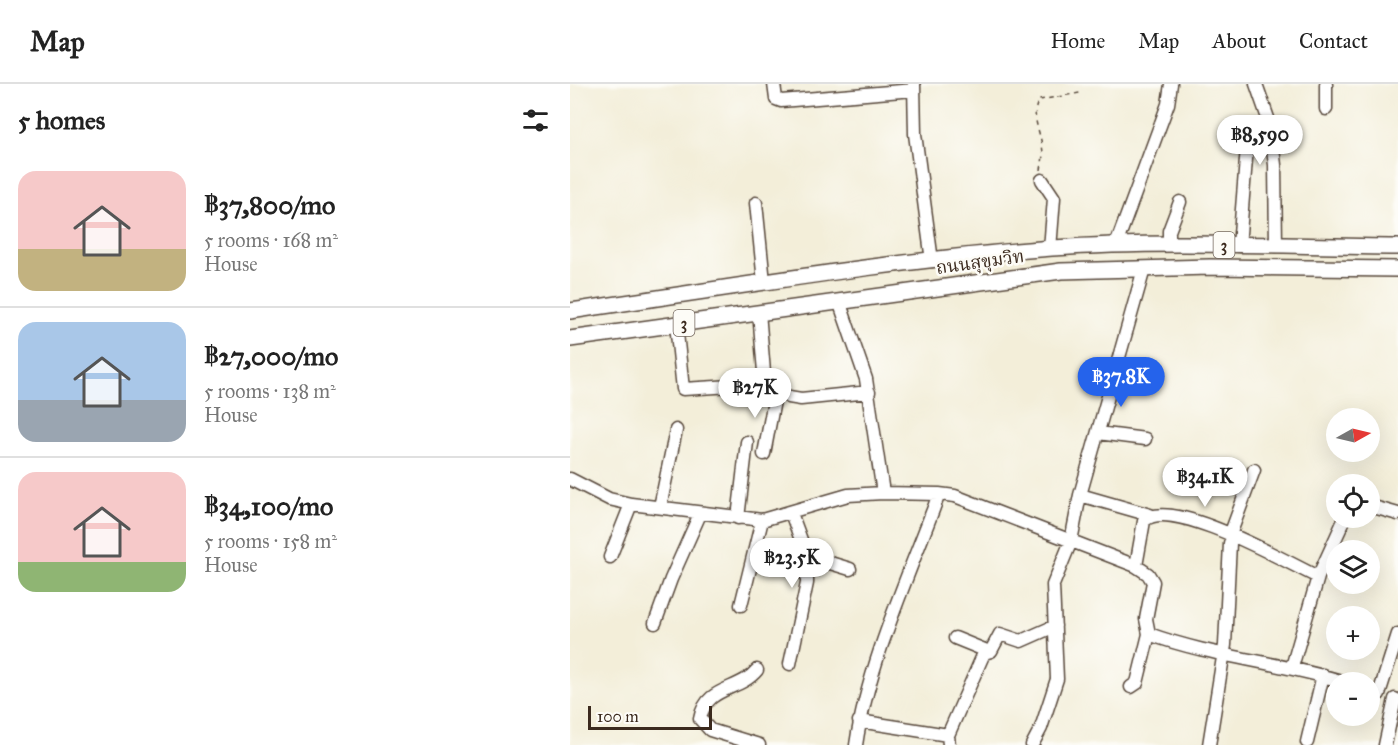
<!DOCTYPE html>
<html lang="en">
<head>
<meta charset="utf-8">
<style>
	:root { --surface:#fff; --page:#f6f6f6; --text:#222; --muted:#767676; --line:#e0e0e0; --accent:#2563eb }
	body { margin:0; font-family:"IM FELL Great Primer","Noto Serif Thai",serif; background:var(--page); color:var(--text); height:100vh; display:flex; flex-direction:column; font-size:22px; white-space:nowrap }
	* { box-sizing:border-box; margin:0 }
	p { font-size:20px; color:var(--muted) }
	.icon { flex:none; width:33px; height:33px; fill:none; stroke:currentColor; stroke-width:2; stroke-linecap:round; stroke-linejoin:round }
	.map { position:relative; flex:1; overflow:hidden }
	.side { display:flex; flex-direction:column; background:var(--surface); width:570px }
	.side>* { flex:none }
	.needle { width:39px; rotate:82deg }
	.tools { position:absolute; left:756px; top:324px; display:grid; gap:12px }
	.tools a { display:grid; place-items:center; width:54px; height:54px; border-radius:50%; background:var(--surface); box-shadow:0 6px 24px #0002; font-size:30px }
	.scale { position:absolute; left:18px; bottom:15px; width:124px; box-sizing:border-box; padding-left:6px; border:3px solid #3b2a1e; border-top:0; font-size:16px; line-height:21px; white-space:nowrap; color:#3b2a1e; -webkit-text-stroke:4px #fdfcf7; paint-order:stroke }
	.price { position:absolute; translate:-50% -51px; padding:0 14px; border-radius:21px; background:#fff; color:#222; font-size:20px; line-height:39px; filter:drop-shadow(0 2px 3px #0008) }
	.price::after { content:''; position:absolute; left:50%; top:36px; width:18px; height:14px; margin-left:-9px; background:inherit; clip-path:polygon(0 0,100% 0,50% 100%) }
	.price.active { background:var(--accent); color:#fff }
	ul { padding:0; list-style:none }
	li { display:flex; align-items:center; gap:18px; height:150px; padding:0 18px }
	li+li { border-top:2px solid var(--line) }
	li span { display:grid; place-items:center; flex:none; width:168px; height:120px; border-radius:18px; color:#555 }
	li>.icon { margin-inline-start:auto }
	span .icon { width:72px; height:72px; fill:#fffc; stroke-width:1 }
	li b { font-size:26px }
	h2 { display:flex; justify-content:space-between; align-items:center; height:72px; padding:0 18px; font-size:26px }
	header { display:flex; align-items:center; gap:36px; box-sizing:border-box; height:84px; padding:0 30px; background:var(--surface); border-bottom:2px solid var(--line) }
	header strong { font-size:28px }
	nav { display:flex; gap:33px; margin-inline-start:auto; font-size:21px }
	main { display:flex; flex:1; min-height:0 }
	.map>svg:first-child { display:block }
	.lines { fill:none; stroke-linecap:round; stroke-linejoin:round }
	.minor-casing { stroke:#57473a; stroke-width:15 }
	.major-casing { stroke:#57473a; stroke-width:18 }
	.path { stroke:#57473a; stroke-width:1.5; stroke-dasharray:4.5 4.5; stroke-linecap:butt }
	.minor { stroke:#fff; stroke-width:12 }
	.major { stroke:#fff; stroke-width:15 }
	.labels { text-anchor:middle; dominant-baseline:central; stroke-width:5; stroke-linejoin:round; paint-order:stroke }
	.shield { fill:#fdfcf7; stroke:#75695f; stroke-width:1.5 }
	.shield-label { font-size:16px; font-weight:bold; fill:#3b2a1e }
	.street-label { font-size:18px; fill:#3b2a1e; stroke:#fdfcf7 }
</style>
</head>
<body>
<header>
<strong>Map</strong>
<nav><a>Home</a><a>Map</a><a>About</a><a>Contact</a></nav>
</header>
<main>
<section class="side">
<h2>5 homes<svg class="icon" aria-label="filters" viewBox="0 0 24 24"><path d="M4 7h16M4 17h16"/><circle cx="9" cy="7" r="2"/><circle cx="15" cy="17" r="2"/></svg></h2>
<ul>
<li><span style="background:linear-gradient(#f6c9c9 65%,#c2b280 0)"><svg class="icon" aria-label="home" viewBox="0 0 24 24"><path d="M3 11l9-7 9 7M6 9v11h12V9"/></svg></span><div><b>฿37,800/mo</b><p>5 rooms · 168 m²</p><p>House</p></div></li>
<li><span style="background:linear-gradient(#a9c7e8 65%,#9aa5b1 0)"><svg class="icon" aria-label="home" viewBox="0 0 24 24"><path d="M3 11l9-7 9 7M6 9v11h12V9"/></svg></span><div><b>฿27,000/mo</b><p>5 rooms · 138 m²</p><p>House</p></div></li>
<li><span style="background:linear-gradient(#f6c9c9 75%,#8fb573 0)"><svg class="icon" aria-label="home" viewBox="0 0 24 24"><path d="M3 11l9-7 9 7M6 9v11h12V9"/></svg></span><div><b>฿34,100/mo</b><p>5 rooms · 158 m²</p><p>House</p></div></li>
</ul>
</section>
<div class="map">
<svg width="828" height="661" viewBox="0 0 828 661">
	<rect width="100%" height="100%" fill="#fdfcf7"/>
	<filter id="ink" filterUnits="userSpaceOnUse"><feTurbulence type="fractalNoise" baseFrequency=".0167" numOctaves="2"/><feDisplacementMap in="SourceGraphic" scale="12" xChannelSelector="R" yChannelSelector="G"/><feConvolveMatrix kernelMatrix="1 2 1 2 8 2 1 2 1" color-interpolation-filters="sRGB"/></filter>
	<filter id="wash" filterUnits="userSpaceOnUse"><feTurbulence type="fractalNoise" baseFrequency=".008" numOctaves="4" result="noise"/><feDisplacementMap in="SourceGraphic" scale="24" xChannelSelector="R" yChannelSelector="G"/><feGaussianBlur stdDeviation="1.35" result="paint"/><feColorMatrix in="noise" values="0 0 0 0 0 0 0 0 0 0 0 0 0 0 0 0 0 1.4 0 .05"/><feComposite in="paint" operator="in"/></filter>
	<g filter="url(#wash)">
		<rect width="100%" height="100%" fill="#f3eed9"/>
	</g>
	<g filter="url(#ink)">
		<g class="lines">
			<!-- minor casing -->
			<g class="minor-casing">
				<path id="minor" d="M 204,0 L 206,15 L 211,17 L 344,6
					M 344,0 L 345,50 L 362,177
					M 686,0 L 700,40 L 705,81 L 706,162
					M 756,0 L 756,25
					M 472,96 L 484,114 L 480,165
					M 186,119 L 194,198
					M 546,161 L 598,20 L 601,0
					M 599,161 L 599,147 L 610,118
					M 669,162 L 677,63
					M 269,217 L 296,295 L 313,409
					M 189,228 L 195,300
					M 106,240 L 113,305 L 195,300 L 219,313 L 231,315 L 299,308
					M 546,288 L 587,289
					M 528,349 L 575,355
					M 194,370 L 206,306
					M 0,395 L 39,415 L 61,420 L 192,436 L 278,411 L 313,409 L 369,410 L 385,412 L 566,482 L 578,490 L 583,498 L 576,535 L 579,550 C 642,573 710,578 774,598
					M 510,411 L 580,431
					M 800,422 L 828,430
					M 90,423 L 106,346
					M 168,434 L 177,358
					M 660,451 L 684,386
					M 237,472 L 280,485
					M 40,473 L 61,420
					M 566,482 L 574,437 C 600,411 718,479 748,493
					M 171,521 L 192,436
					M 85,539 L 101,495 L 130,430
					M 385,554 L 417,567
					M 220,580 L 237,499 L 237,472 L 221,429
					M 722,583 L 748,493 L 775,434
					M 187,586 C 169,608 136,601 130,635 L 140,646 L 189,661
					M 561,603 L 567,599 L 579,550
					M 809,610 L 828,550
					M 289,637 L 378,651
					M 737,658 L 753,591
					M 286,661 C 298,580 340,488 369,410
					M 379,661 L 378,651 L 414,569 L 421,567 L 430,550 L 451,557 L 485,542
					M 462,661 L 471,644 L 487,595 L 483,501 L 501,457 L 510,411 L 574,185
					M 639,661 L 655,561 L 660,459
					M 815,661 L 825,615"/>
			</g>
			<!-- major casing -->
			<g class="major-casing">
				<path id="major" d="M 0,227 C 160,204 321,176 482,164 C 597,156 713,162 828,163
					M 0,255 L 491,187 L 640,183 L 828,185"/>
			</g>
			<!-- path -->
			<path class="path" d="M 471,86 C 472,79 474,70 472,62 C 470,46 460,31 469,16 L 510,9"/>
			<!-- minor -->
			<use href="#minor" class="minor"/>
			<!-- major -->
			<use href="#major" class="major"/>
		</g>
	</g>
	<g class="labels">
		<!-- shield labels -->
		<g class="shield">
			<rect x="643.5" y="148" width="21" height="26" rx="4.5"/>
			<rect x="103.5" y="226" width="21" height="26" rx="4.5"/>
		</g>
		<g class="shield-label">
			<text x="654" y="161">3</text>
			<text x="114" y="239">3</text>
		</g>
		<!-- street labels -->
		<g class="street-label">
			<text transform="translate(410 178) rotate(-8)">ถนนสุขุมวิท</text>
		</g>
	</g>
</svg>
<div class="tools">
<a><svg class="needle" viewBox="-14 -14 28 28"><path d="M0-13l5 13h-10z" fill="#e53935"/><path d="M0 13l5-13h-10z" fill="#767676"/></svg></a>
<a><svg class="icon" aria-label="locate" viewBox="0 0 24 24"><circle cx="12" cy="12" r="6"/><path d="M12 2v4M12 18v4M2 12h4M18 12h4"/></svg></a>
<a><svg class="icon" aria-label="layers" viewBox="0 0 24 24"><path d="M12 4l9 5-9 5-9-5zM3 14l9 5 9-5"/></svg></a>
<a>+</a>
<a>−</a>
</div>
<div class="scale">100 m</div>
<b class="price" style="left:690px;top:82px">฿8,590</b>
<b class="price active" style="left:551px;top:324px">฿37.8K</b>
<b class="price" style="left:185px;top:335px">฿27K</b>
<b class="price" style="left:635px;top:424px">฿34.1K</b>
<b class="price" style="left:222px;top:505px">฿23.5K</b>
</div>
</main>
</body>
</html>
